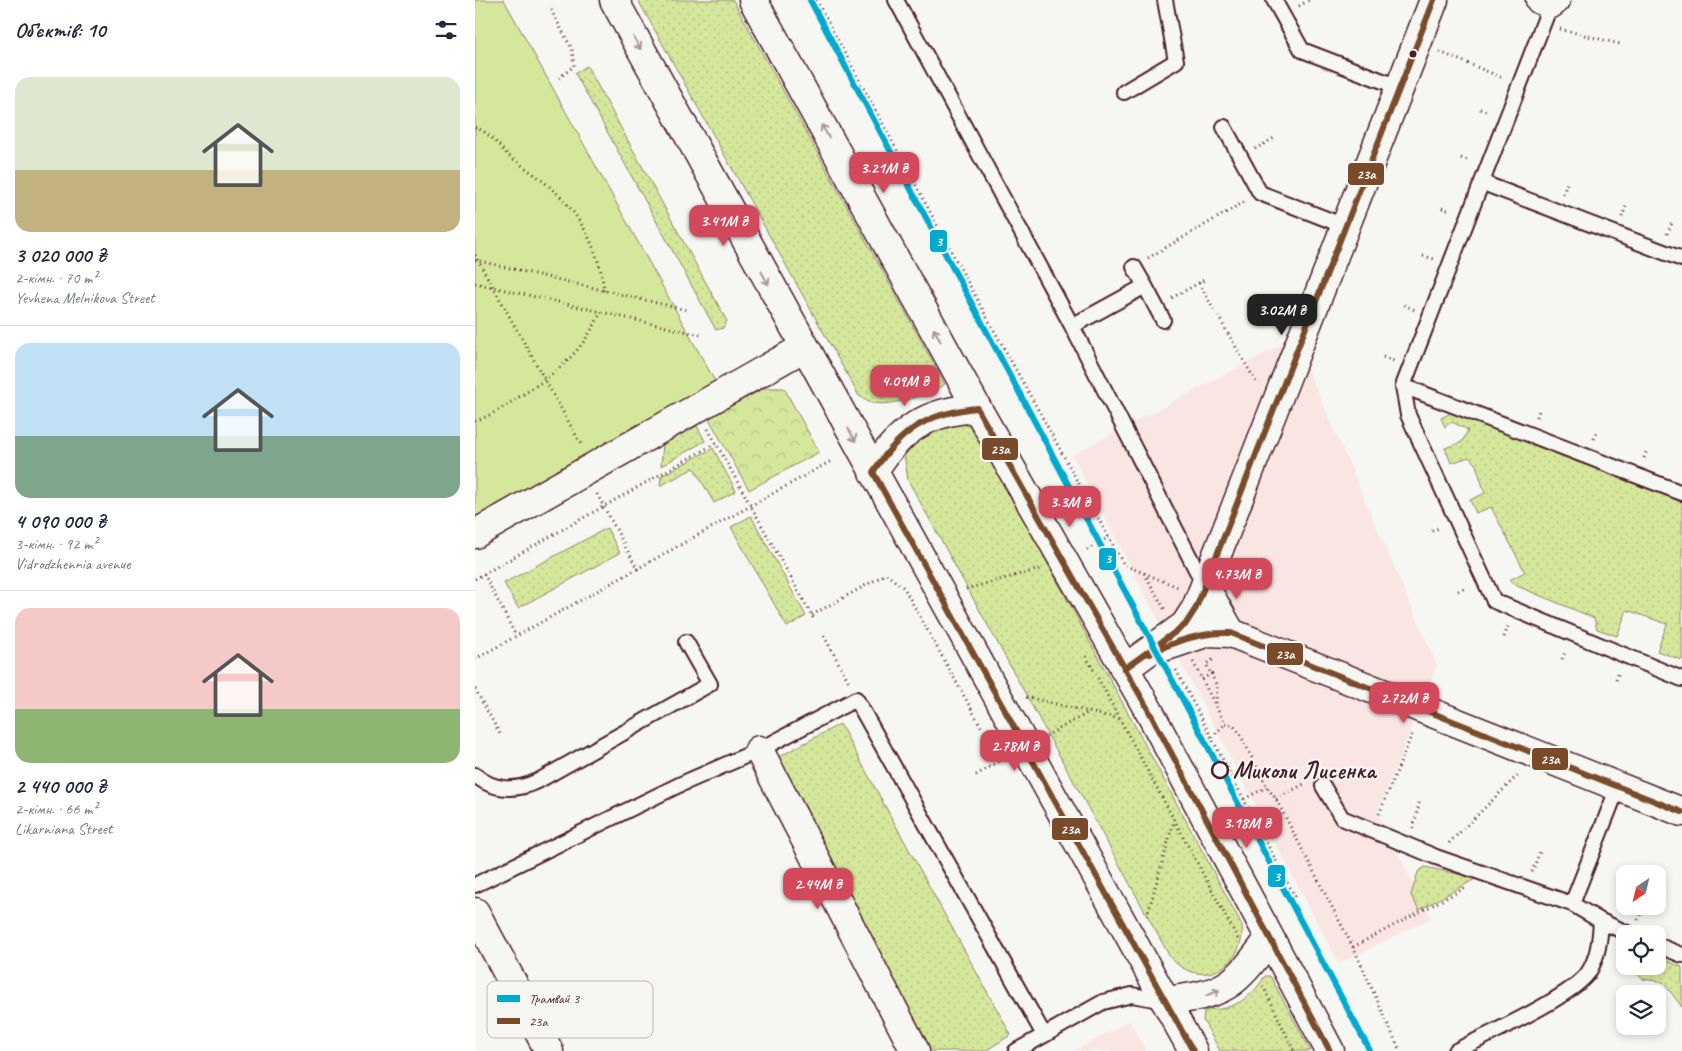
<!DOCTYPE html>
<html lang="uk">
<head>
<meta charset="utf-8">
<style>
	:root { --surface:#fff; --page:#f2f2f3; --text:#1f2937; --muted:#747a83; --line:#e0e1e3; --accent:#d1495b }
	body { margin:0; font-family:Caveat,sans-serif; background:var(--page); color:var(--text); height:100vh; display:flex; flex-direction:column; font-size:19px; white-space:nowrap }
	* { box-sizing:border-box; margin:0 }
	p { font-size:16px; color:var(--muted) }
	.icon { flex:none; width:28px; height:28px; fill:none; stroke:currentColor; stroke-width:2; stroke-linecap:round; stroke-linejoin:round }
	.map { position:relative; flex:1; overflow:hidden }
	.drawer { display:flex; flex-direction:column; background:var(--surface); width:475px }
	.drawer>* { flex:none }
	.needle { width:32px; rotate:215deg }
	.fabs { position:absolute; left:1141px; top:865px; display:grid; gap:10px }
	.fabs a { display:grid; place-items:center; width:50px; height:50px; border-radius:10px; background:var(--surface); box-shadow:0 2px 8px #0003; font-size:25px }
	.price { position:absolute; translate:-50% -42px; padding:0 11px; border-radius:10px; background:var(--accent); color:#fff; font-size:16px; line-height:32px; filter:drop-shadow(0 1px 2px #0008) }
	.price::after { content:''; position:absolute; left:50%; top:30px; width:15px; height:11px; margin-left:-8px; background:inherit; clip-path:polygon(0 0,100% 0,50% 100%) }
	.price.active { background:#222; color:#fff }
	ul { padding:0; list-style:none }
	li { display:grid; align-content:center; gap:10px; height:265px; padding:0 15px }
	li+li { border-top:1px solid var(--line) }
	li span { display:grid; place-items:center; height:155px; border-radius:15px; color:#555 }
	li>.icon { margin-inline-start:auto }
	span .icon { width:90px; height:90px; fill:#fffc; stroke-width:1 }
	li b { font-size:21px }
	h2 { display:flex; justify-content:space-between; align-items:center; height:60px; padding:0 15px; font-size:21px }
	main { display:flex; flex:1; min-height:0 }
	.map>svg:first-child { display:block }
	.built { fill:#f9e6e2 }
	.grass { fill:url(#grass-dots); stroke:#908363 }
	.forest { fill:url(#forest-crowns); stroke:#908363 }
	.garden { fill:#d5e79b; stroke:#908363 }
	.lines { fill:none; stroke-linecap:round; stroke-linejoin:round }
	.service-casing { stroke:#4a1f2b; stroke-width:18 }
	.minor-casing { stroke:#4a1f2b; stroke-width:31 }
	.tertiary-casing { stroke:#4a1f2b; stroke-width:31 }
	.secondary-casing { stroke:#4a1f2b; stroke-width:31 }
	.path { stroke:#4a1f2b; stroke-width:3; stroke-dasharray:1 4; stroke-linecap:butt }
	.service { stroke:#f6f6f2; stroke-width:14 }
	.minor { stroke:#f6f6f2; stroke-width:28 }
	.tertiary { stroke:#f6f6f2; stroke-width:28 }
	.secondary { stroke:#f6f6f2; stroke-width:28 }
	.bus-1-casing { stroke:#f6f6f2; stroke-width:10 }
	.bus-1 { stroke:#7a4b2a; stroke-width:6 }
	.tram-1-casing { stroke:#f6f6f2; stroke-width:10 }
	.tram-1 { stroke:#00a9ce; stroke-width:6 }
	.oneway { stroke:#a99598 }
	.bus-dot { fill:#4a1f2b; stroke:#f6f6f2; stroke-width:2 }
	.stop-dot { fill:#f6f6f2; stroke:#4a1f2b; stroke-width:2.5 }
	.labels { text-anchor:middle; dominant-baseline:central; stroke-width:4.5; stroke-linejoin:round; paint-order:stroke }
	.stop-label { font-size:24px; font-weight:bold; fill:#4a1f2b; stroke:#f6f6f2; text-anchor:start }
	.key { fill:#f6f6f2; stroke:#c2b6b6; stroke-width:1 }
	.key-label { font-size:14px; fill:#4a1f2b }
	.line-badge { stroke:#f6f6f2; stroke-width:2 }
	.badge-label { font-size:14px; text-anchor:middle; font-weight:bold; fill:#fff }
</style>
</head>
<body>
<main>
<section class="drawer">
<h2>Об’єктів: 10<svg class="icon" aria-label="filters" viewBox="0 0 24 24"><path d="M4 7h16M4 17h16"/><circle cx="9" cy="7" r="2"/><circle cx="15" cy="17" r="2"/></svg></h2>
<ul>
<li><span style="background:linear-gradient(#dfe7d0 60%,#c2b280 0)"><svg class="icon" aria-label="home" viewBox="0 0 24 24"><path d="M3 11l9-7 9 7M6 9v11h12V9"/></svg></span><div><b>3 020 000 ₴</b><p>2-кімн. · 70 m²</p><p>Yevhena Melnikova Street</p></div></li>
<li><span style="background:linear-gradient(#bfe0f5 60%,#7fa58c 0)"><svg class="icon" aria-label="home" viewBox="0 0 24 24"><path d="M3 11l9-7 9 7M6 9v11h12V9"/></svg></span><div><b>4 090 000 ₴</b><p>3-кімн. · 92 m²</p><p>Vidrodzhennia avenue</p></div></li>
<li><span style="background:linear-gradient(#f6c9c9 65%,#8fb573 0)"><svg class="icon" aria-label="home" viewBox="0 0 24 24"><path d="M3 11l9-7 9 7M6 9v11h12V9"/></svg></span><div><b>2 440 000 ₴</b><p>2-кімн. · 66 m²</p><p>Likarniana Street</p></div></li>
</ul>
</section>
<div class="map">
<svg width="1207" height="1051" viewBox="0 0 1207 1051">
	<defs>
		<pattern id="grass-dots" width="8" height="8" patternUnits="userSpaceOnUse" patternTransform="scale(1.25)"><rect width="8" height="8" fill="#d5e79b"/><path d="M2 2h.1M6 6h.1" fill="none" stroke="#b8c686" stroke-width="1.8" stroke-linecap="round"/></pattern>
		<pattern id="forest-crowns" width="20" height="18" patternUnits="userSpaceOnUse" patternTransform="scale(1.25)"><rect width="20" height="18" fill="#d5e79b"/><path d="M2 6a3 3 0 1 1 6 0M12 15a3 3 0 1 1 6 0" fill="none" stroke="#b8c686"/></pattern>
	</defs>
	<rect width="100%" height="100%" fill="#f6f6f2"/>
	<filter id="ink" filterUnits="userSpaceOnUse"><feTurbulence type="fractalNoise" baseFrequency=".02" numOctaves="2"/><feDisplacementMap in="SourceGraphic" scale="10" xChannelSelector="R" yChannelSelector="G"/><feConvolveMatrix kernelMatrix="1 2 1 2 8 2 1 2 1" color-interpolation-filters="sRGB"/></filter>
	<g filter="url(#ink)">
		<!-- built -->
		<path class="built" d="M 819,338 L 962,665 L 902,813 L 956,918 L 864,964 L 597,455 Z
			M 654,1021 L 671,1051 L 600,1051 Z"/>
		<!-- grass -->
		<path class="grass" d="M 163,0 L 258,0 L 470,384 C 459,394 414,407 399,403 C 394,402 389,398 384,396 Z
			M 112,66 L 252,321 L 248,328 L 241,330 L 100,73 Z
			M 978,412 L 1207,502 L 1207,660 L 1182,651 L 1192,624 L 1152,610 L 1142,636 L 1122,629 L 1119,618 L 1042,586 L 1034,580 L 1050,572 L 1016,507 L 1001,513 L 995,500 L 1010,493 L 1001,465 L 994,457 L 976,463 L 970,448 L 987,442 L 993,430 L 977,422 L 970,427 L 966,418 Z
			M 481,422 L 500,428 L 767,925 C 771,966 725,992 695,957 L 433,480 L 429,454 C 443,437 461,430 481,422 Z
			M 222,426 L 230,441 L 186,466 L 188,444 Z
			M 238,448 L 261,491 L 239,503 L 219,468 L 185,486 L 186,476 Z
			M 276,516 L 331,616 L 312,627 L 256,527 Z
			M 132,528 L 145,553 L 43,608 L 29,583 Z
			M 365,724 L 536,1035 L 510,1051 L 449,1051 L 298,760 Z
			M 950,867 L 1002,878 L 944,910 L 936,895 L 943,872 Z
			M 1183,957 L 1207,967 L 1207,1007 L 1188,982 L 1168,979 L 1153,966 L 1182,966 Z
			M 790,976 L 795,976 L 836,1051 L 745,1051 L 728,1020 L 729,1012 C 734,1008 739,1010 745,1009 C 766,1005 779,994 790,976 Z"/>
		<!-- forest -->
		<path class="forest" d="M 290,388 L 309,388 L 344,452 L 274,490 L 233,417 Z"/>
		<!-- garden -->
		<path class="garden" d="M 0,0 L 29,0 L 242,385 L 0,520 Z"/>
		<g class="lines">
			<!-- service casing -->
			<g class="service-casing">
				<path id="service" d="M 421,0 L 597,326 L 730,587
					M 799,0 L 827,50 L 926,88
					M 1077,1 L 928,386 L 933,415 L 1019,601 L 1207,679
					M 649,92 L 701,61 L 690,0
					M 749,127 L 785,193 L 872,227
					M 1008,183 L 1207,259
					M 670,286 L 688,320
					M 597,326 L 670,286 L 659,267
					M 928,386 L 1207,493
					M 0,775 C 20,792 41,791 63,781 L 235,684 L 211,642
					M 848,786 L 867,818 L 961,857 L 1097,904 L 1126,921 L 1154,934
					M 0,885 L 204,785 L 284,750 L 381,699 L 569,1035
					M 1097,904 L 1143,787
					M 1182,945 L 1207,955
					M 541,1051 L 628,1002 L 657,995 L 690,1001
					M 981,1051 C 1011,1035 1095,998 1113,973 C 1123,958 1125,939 1126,921"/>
			</g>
			<!-- minor casing -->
			<g class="minor-casing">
				<path id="minor" d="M 1065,0 L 1076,4 L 1081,0
					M 0,534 L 328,348
					M 730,587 L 756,633
					M 284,750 L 440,1051
					M 0,912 L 74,1051"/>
			</g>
			<!-- tertiary casing -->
			<g class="tertiary-casing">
				<path id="tertiary" d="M 692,646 L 733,632 L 756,633 L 1207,812
					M 649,669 L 710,625 L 721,608 L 959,0"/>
			</g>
			<!-- secondary casing -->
			<g class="secondary-casing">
				<path id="secondary" d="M 139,0 C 330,351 524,701 718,1051
					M 278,0 L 502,408 L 674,711 L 855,1051
					M 398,472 C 424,430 452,411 502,408
					M 690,1001 C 750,994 759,987 794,939"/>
			</g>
			<!-- path -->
			<path class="path" d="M 341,0 L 505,305 L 649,565 L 703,587
				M 824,6 L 834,0
				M 76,10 L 97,49 L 99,66 L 84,78
				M 1085,29 L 1145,44
				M 965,52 L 1028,78
				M 1005,109 L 1014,112
				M 0,128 C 12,130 23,145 32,154 C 44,164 57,172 69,182 C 102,208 125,248 129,291
				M 780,149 L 799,138
				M 986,158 L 995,161
				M 1088,194 L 1092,183
				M 967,208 L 976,211
				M 1147,217 L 1151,206
				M 1192,234 L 1197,223
				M 0,255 L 107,446
				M 948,256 L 959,259
				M 673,258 L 769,202
				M 0,260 L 212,310
				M 0,283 L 226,335
				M 724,283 L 739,310
				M 697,298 L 729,280
				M 929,305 L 940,310
				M 743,316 L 781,382
				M 908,357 L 919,361
				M 1062,417 L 1065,408
				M 0,421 C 16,416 30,406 44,397 C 82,373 106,354 126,312
				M 233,429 L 340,621
				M 1119,439 L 1122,430
				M 1169,458 L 1172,450
				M 122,494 L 164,572
				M 957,531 L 966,527
				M 612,550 L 634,537
				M 669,573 L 690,610
				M 9,574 L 41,636
				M 0,579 L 241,443
				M 491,589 L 565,569
				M 983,591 L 992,587
				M 337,615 L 411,574 L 429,588 L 508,730
				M 349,636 L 374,682
				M 1029,637 L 1033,626
				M 611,656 L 763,939
				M 0,659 L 358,460
				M 1087,659 L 1091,650
				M 718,662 L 750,724 L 758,725 L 764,732 L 792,787 L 801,799 L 880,951 L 925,1051
				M 701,670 L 821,899
				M 738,673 L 736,674 L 731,664 L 741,658
				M 727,679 L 736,674 L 742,686 L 741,705
				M 1141,680 L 1144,671
				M 0,689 L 26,736
				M 551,697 L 645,719
				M 571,736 L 614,712
				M 737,737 L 750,724
				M 501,775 L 528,759
				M 769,799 L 792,787
				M 801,799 L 831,783
				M 904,814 L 938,732
				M 938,828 L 945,800
				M 974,843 L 1044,774
				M 1057,872 L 1066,849
				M 672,916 L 699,821
				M 1163,920 L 1169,906
				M 878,947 L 992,887
				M 788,986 L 819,1051"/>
			<!-- service -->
			<use href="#service" class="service"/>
			<!-- minor -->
			<use href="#minor" class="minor"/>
			<!-- tertiary -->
			<use href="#tertiary" class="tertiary"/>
			<!-- secondary -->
			<use href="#secondary" class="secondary"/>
			<!-- bus-1 casing -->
			<g class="bus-1-casing">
				<path id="bus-1" d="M 675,654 C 701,640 726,632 756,633 L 1207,812
					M 649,669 L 710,625 L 721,608 L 959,0
					M 718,1051 L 398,472 C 426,430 452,413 502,408 L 674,711 L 855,1051"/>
			</g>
			<!-- bus-1 -->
			<use href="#bus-1" class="bus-1"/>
			<!-- tram-1 casing -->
			<g class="tram-1-casing">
				<path id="tram-1" d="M 335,0 L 895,1051"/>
			</g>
			<!-- tram-1 -->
			<use href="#tram-1" class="tram-1"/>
		</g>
		<!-- one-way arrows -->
		<defs><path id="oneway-shaft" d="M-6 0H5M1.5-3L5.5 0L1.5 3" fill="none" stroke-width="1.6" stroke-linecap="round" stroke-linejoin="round" transform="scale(1.25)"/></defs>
		<g class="oneway">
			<use href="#oneway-shaft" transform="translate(162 43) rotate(61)"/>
			<use href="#oneway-shaft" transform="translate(350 131) rotate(-119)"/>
			<use href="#oneway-shaft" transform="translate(290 278) rotate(61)"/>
			<use href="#oneway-shaft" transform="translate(462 335) rotate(-119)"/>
			<use href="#oneway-shaft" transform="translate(377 435) rotate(61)"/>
			<use href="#oneway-shaft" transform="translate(738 993) rotate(-21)"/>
		</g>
	</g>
	<!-- markers -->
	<circle class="bus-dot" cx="938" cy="54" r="4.5"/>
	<circle class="stop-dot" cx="745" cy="770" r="8"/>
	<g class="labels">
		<!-- stop labels -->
		<g class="stop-label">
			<text x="758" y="770">Миколи Лисенка</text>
		</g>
	</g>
	<!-- legend -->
	<rect x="12" y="981" width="166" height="57" rx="8" class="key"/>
	<rect x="22" y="995" width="23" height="7" fill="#00a9ce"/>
	<rect x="22" y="1018" width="23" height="6" fill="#7a4b2a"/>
	<g class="key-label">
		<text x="54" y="1003">Трамвай 3</text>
		<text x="54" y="1026">23а</text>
	</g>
	<g class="line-badge">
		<rect x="872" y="162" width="38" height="24" rx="5" fill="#7a4b2a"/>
		<rect x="454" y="229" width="19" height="24" rx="5" fill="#00a9ce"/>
		<rect x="506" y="437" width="38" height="24" rx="5" fill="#7a4b2a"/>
		<rect x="623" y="547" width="19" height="24" rx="5" fill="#00a9ce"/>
		<rect x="791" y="642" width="38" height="24" rx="5" fill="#7a4b2a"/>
		<rect x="1056" y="747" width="38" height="24" rx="5" fill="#7a4b2a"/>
		<rect x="576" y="817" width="38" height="24" rx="5" fill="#7a4b2a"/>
		<rect x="792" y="864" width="19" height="24" rx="5" fill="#00a9ce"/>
	</g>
	<g class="badge-label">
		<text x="891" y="179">23а</text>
		<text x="464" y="246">3</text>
		<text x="525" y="454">23а</text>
		<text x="633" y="563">3</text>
		<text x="810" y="659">23а</text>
		<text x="1075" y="764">23а</text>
		<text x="595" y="834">23а</text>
		<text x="802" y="881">3</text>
	</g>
</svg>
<div class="fabs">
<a><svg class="needle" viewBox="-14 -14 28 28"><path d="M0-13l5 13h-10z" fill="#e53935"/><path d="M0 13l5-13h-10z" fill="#747a83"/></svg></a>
<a><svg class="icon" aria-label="locate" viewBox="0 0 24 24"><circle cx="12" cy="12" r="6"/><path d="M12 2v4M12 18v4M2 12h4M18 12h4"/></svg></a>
<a><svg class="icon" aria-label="layers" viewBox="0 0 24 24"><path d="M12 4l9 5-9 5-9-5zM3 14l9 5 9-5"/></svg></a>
</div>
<b class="price" style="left:409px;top:194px">3.21M ₴</b>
<b class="price" style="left:249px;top:247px">3.41M ₴</b>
<b class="price active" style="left:807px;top:336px">3.02M ₴</b>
<b class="price" style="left:430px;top:407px">4.09M ₴</b>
<b class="price" style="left:595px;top:528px">3.3M ₴</b>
<b class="price" style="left:762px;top:600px">4.73M ₴</b>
<b class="price" style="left:929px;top:724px">2.72M ₴</b>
<b class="price" style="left:540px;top:772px">2.78M ₴</b>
<b class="price" style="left:772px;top:849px">3.18M ₴</b>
<b class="price" style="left:343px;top:910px">2.44M ₴</b>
</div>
</main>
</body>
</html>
